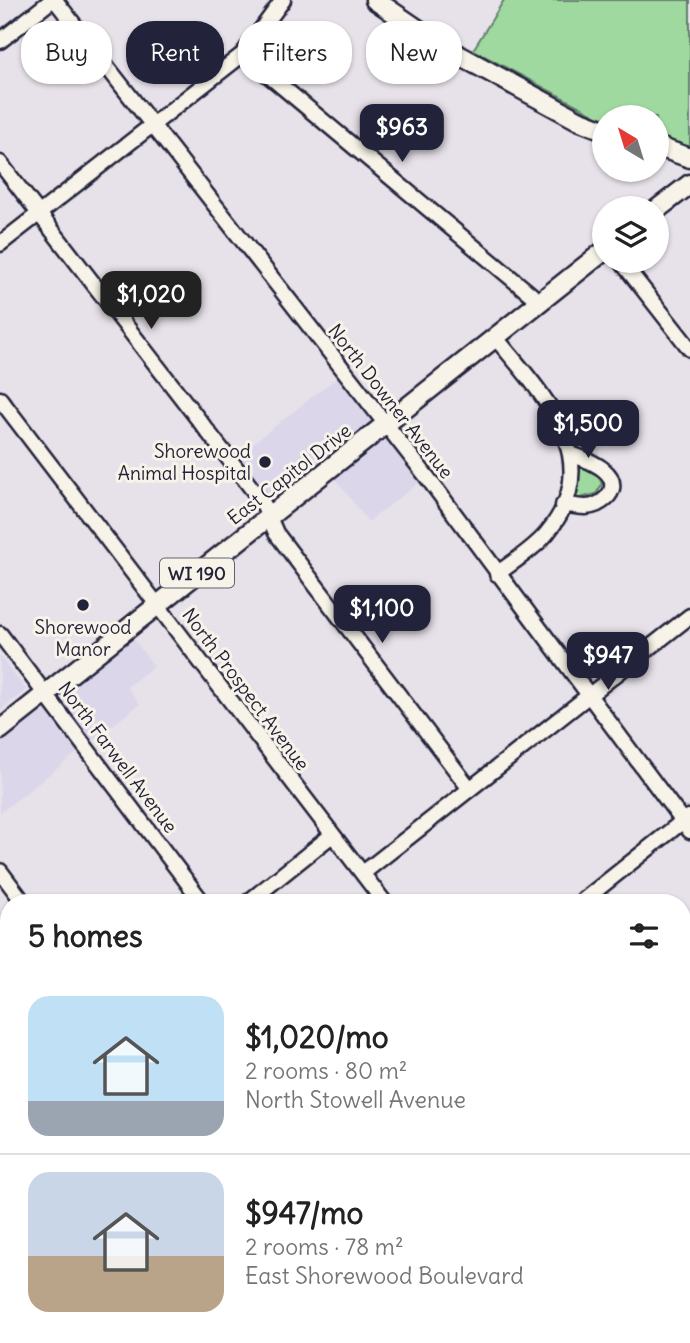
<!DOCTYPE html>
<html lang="en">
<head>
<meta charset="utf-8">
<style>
	:root { --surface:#fff; --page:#f2f2f2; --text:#222; --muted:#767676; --line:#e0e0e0; --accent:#22223b }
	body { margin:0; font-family:Delius,sans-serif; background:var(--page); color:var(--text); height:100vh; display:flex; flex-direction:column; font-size:26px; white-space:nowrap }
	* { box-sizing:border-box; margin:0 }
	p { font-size:23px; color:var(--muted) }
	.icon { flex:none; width:38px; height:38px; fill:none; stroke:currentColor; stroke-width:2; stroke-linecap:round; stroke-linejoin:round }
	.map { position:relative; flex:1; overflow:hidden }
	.side { position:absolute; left:0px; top:894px; width:691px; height:450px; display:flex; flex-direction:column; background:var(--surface); border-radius:28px 28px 0 0; box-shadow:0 2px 5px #0004 }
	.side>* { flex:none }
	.guide { position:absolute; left:21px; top:21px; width:649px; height:63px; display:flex; gap:14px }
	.needle { width:46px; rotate:322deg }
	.fabs { position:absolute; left:592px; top:105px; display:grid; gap:14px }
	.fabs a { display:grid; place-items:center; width:77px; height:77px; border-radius:50%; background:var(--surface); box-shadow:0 2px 5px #0004; font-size:35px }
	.price { position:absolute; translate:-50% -60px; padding:0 16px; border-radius:14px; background:var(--accent); color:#fff; font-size:23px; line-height:46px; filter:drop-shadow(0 2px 4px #0008) }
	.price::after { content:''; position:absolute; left:50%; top:42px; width:21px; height:16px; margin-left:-10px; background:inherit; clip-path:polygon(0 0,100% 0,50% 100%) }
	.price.current { background:#222; color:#fff }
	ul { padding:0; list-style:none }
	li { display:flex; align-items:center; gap:21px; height:175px; padding:0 28px }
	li+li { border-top:2px solid var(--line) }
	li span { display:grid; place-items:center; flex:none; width:196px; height:140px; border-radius:21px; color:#555 }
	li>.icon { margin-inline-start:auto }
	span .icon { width:84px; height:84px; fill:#fffc; stroke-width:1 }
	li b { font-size:30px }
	h2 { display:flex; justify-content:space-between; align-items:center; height:84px; padding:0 28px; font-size:30px }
	.chip { padding:0 24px; border-radius:28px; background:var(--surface); box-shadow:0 2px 5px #0004; font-size:24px; line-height:63px }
	.chip.current { background:var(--accent); color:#fff }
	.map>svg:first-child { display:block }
	.built { fill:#dcd6ea }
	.green { fill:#a0d99f; stroke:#617e6d; stroke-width:2 }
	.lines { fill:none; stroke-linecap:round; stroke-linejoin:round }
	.minor-casing { stroke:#22223b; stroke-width:19 }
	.major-casing { stroke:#22223b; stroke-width:23 }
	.minor { stroke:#f7f3e8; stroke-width:14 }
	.major { stroke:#f7f3e8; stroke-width:18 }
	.poi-dot { fill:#22223b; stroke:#f7f3e8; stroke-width:2.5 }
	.labels { text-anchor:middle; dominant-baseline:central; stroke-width:6; stroke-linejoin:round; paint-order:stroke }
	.shield { fill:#f7f3e8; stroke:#62616f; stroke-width:2 }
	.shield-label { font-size:18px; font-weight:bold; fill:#22223b }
	.street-label { font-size:19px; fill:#22223b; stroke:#f7f3e8 }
	.poi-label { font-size:19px; fill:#22223b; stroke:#f7f3e8; text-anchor:end }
</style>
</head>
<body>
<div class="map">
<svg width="690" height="1343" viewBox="0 0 690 1343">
	<rect width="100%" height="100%" fill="#e7e2e9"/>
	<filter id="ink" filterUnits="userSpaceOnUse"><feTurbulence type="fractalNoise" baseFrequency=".0143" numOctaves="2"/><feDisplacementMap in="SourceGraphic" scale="14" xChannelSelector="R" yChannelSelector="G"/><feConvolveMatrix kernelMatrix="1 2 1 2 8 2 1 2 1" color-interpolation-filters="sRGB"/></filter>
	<g filter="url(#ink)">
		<!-- built -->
		<path class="built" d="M 344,372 L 427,477 L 368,522 L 328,469 L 268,517 L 230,461 Z
			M 126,629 L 154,666 L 127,687 L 140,704 L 0,813 L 0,730 Z
			M 0,656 L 26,690 L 0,711 Z"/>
		<!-- green -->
		<path class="green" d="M 504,0 L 690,0 L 690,148 L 656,135 L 656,117 L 604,118 L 597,116 L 473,50 Z
			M 580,466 L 598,475 L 602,484 L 596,494 L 577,499 L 574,498 C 572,489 574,471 580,466 Z"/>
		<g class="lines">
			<!-- minor casing -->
			<g class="minor-casing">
				<path id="minor" d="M 55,0 L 427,477 L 690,831
					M 0,41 L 52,0
					M 243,54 L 540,302
					M 0,163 L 263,503 L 276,533 L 470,789
					M 0,244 L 243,54 L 283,0
					M 621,261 L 690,349
					M 495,337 C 542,394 608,459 547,533 C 534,549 514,561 497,574
					M 0,399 L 385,903
					M 563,505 C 571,505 579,507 586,507 C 600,506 619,493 610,477 C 603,465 584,459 571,454
					M 0,634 L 203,903
					M 0,871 L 24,903
					M 363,873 L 690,616
					M 247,903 L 332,835
					M 580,903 L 688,817
					M 682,1030 L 690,1024
					M 0,1098 L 9,1091
					M 0,1108 L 9,1119
					M 682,1225 L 690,1219
					M 682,1264 L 690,1258
					M 682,1297 L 690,1307
					M 351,1335 L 357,1343
					M 30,1343 L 40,1335
					M 283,1343 L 293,1335
					M 530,1343 L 540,1335
					M 581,1343 L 591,1335"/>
			</g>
			<!-- major casing -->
			<g class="major-casing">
				<path id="major" d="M 375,0 L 444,47 L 578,120 L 604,130
					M 656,146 L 690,158
					M 656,210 L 690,184
					M 0,730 L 604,251"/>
			</g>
			<!-- minor -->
			<use href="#minor" class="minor"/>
			<!-- major -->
			<use href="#major" class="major"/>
		</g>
	</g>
	<!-- markers -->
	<g class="poi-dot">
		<circle cx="265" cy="462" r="7"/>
		<circle cx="83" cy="605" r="7"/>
	</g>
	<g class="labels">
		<!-- shield labels -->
		<rect class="shield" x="160" y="558.5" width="74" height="29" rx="5"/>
		<g class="shield-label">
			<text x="197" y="573">WI 190</text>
		</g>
		<!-- street labels -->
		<g class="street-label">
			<text transform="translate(391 401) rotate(52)">North Downer Avenue</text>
			<text transform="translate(289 474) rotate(-38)">East Capitol Drive</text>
			<text transform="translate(246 689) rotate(53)">North Prospect Avenue</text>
			<text transform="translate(118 757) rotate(53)">North Farwell Avenue</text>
		</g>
		<!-- poi labels -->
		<g class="poi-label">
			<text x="251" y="451">Shorewood<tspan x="251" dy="22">Animal Hospital</tspan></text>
			<text x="83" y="627" text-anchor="middle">Shorewood<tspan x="83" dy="22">Manor</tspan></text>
		</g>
	</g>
</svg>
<div class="fabs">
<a><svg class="needle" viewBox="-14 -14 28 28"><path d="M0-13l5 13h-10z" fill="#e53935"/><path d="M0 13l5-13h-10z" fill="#767676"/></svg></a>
<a><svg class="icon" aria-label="layers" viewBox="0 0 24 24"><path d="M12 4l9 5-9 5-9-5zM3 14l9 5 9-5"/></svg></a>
</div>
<b class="price" style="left:402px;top:164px">$963</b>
<b class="price current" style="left:151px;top:331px">$1,020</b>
<b class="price" style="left:588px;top:460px">$1,500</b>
<b class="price" style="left:382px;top:645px">$1,100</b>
<b class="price" style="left:608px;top:692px">$947</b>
<div class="guide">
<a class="chip">Buy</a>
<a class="chip current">Rent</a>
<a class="chip">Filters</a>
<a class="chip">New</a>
</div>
<section class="side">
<h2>5 homes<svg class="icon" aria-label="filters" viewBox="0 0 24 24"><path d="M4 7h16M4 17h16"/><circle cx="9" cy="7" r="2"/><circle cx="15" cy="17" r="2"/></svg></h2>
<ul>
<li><span style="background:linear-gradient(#bfe0f5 75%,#9aa5b1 0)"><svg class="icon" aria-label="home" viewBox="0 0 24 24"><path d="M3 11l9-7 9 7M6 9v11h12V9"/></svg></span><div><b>$1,020/mo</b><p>2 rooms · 80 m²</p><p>North Stowell Avenue</p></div></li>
<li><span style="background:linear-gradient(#c9d6e8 60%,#b9a48a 0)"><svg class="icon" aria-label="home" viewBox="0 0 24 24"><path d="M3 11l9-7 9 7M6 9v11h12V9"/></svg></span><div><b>$947/mo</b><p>2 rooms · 78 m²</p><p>East Shorewood Boulevard</p></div></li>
</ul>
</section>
</div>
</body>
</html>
